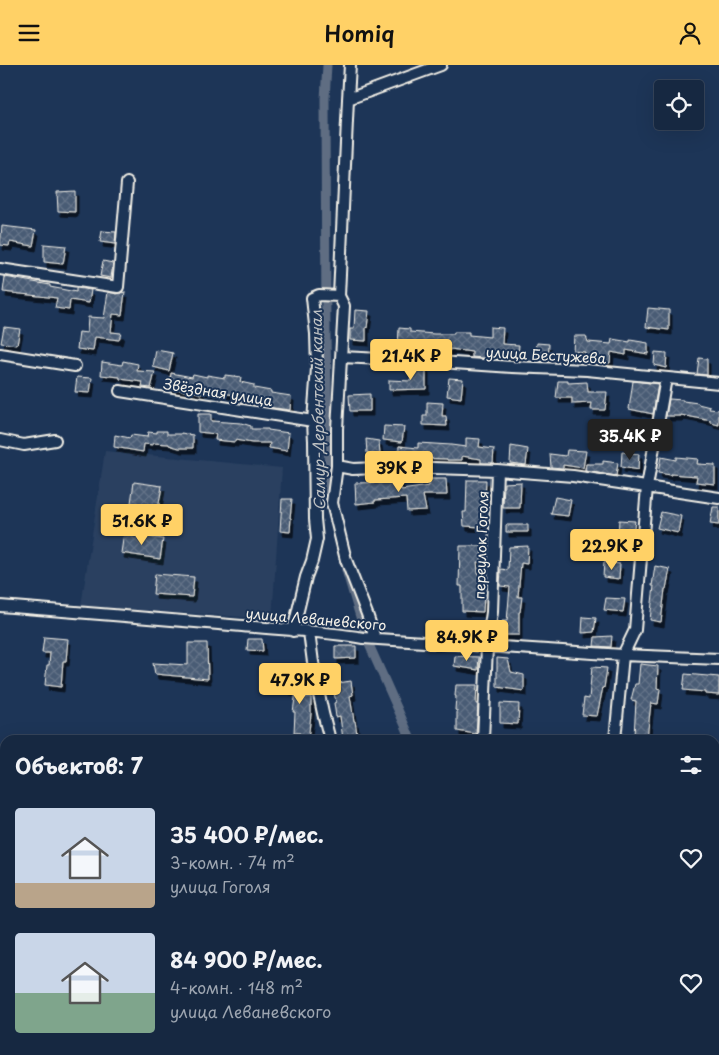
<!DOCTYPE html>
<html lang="ru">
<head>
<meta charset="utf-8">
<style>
	:root { --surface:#162841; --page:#1f3048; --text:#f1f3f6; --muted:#9ea6b1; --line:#35445a; --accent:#ffd166 }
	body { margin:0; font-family:"Playpen Sans",sans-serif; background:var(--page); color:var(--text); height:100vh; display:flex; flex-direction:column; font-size:19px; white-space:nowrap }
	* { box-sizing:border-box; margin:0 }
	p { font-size:16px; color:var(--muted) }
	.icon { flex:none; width:28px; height:28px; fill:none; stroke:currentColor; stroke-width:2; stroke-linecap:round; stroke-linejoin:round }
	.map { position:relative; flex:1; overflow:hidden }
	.details { position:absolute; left:0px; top:670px; width:720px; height:320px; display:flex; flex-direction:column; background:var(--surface); border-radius:15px 15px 0 0; box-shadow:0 5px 20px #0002,0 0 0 1px var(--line) }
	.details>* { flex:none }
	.controls { position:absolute; left:654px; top:15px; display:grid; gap:10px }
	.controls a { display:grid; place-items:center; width:50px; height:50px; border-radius:5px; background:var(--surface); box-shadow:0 5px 20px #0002,0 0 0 1px var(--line); font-size:25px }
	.price { position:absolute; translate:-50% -42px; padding:0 11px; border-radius:5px; background:var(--accent); color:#111; font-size:16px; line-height:32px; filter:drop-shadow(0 1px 2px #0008) }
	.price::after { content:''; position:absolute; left:50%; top:30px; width:15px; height:11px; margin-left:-8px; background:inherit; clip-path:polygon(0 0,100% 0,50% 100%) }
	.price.current { background:#222; color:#fff }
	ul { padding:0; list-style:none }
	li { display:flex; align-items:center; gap:15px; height:125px; padding:0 15px }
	li span { display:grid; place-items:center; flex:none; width:140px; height:100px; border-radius:5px; color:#555 }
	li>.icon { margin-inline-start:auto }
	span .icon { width:60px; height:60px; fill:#fffc; stroke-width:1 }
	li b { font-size:21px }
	h2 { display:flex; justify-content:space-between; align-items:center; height:60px; padding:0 15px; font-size:21px }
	header { display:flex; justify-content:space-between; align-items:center; height:65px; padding:0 15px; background:var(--accent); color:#111; font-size:22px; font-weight:600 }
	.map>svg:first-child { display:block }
	.built { fill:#2a4060 }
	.green { fill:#354a67; stroke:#949ea8 }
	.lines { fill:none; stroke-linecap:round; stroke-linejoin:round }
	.canal { stroke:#5e6d82; stroke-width:9 }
	.building { fill:url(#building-cross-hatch); stroke:#f4f1e8; filter:url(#shadow) }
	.minor-casing { stroke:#f4f1e8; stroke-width:14 }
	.minor { stroke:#1d3557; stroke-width:10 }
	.labels { text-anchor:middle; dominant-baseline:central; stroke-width:4; stroke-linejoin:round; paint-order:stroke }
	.street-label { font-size:14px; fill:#f4f1e8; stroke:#1d3557 }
	.water-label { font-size:15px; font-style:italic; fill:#c0c3c4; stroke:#1d3557 }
</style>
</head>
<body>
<header><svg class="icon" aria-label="menu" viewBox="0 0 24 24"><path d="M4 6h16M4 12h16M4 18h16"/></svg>Homiq<svg class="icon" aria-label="person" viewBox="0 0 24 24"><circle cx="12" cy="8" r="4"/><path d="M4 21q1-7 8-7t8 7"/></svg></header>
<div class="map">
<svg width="719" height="990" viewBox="0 0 719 990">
	<defs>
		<pattern id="building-cross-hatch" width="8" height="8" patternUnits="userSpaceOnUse" patternTransform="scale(1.25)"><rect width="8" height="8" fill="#485b74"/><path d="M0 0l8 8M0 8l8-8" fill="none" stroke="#637388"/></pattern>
		<filter id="shadow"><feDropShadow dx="3" dy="5" stdDeviation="0" flood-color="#0009"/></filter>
	</defs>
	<rect width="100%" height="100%" fill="#1d3557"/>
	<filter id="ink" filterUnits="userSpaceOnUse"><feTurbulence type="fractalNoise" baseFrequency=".02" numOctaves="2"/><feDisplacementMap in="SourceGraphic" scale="10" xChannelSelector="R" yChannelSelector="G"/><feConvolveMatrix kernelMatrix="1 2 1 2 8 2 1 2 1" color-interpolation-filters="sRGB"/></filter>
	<g filter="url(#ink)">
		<!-- built -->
		<path class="built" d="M 105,386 L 282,403 L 272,554 L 81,541 Z"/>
		<!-- green -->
		<path class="green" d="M 222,985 L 420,985 L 433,986 L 433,990 L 222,990 Z"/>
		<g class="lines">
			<!-- canal -->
			<path class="canal" d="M 327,0 L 325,34 L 326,270 L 329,432
				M 346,505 L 367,575 L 407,665 L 411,675
				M 471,990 L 472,985"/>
		</g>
		<!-- building -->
		<path class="building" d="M 75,126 L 75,147 L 58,146 L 57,127 Z
			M 2,161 L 36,165 L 33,181 L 10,177 L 9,181 L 0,180 Z
			M 102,166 L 116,167 L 115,179 L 100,177 Z
			M 44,179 L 66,181 L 63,199 L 44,197 Z
			M 103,196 L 113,198 L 111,213 L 100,211 Z
			M 5,212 L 50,220 L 50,222 L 76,227 L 76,223 L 91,225 L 89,238 L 70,235 L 69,245 L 55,243 L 57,233 L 3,227 Z
			M 108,227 L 117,229 L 125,227 L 122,250 L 113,249 L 111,267 L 121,268 L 119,275 L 95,272 L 93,286 L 77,284 L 79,267 L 87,268 L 88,252 L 104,253 Z
			M 648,243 L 669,245 L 669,265 L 646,262 Z
			M 355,245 L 369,246 L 367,263 L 366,262 L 366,276 L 350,275 L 350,264 L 354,264 Z
			M 4,262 L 20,264 L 17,280 L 1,278 Z
			M 490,262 L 503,263 L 502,279 L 519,280 L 518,291 L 506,290 L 505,295 L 472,292 L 472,287 L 450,284 L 449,288 L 433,287 L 433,285 L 409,282 L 409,284 L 398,283 L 399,263 L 410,264 L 410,267 L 434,269 L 454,269 L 454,267 L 469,267 L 469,270 L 490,272 Z
			M 574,271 L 586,271 L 588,277 L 611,279 L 612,274 L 630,277 L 630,275 L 648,278 L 648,289 L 626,285 L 626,290 L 611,287 L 610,298 L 584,296 L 585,287 L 573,286 Z
			M 537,278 L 549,279 L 548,297 L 535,296 Z
			M 156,285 L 173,288 L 169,306 L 153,302 Z
			M 655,287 L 667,288 L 666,303 L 654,300 Z
			M 699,293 L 707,294 L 707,310 L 697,309 Z
			M 123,296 L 138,299 L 137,306 L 155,307 L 151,323 L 142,322 L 143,317 L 120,314 L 120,312 L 101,310 L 102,297 L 122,300 Z
			M 411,303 L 426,303 L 426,324 L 389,325 L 389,315 L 411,316 Z
			M 171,308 L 192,312 L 193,309 L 207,312 L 207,310 L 225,313 L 225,310 L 241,312 L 240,317 L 254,320 L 254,323 L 271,326 L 271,328 L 291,331 L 290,345 L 258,341 L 258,339 L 240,336 L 241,331 L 203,325 L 202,329 L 185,324 L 185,326 L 169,322 Z
			M 77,312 L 92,313 L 90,328 L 75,327 Z
			M 449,313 L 463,314 L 461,333 L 447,331 Z
			M 558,316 L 568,316 L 568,318 L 587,317 L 588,327 L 607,327 L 605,345 L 591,345 L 592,338 L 572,339 L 572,333 L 556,333 Z
			M 633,316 L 658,319 L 653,349 L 629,344 Z
			M 370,329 L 370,346 L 350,346 L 349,330 Z
			M 669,334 L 683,335 L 683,336 L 698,338 L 698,339 L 710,342 L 709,344 L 719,345 L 719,360 L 711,358 L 711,356 L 697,353 L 681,350 L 681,351 L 666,351 Z
			M 427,337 L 443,338 L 442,351 L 446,351 L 447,361 L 423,360 L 423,351 L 427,351 Z
			M 198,349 L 211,349 L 211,356 L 241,358 L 251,361 L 251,364 L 268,364 L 268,365 L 289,368 L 287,386 L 269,383 L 270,378 L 252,378 L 235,375 L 235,377 L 215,375 L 216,369 L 198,367 Z
			M 384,361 L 404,362 L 402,377 L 383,375 Z
			M 157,366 L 167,366 L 167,369 L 181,369 L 181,368 L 193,370 L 193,383 L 179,383 L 169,380 L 169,379 L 153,378 L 153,380 L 144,379 L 143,387 L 114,382 L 115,370 L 130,373 L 131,370 L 147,372 L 148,367 L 157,368 Z
			M 466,373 L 480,374 L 479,382 L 494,384 L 493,398 L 481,398 L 481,394 L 462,391 L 462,395 L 447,395 L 447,394 L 415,393 L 415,396 L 398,395 L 399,381 L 418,383 L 418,378 L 451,380 L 466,382 Z
			M 366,374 L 379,376 L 380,390 L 367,388 Z
			M 511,381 L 528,384 L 526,400 L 510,398 Z
			M 567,385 L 586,386 L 583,403 L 563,400 L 563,403 L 551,402 L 550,389 L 566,391 Z
			M 622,387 L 639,389 L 638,405 L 621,402 Z
			M 661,392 L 676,395 L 676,392 L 698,394 L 697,399 L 715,400 L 715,419 L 696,417 L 697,411 L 671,409 L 671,410 L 658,408 Z
			M 603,396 L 618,398 L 616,411 L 585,406 L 586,399 L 603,399 Z
			M 429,414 L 446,414 L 447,430 L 423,430 L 426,445 L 407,446 L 406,433 L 375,435 L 375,437 L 356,439 L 355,418 L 401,417 L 401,425 L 429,421 Z
			M 467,415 L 486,415 L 485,436 L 481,436 L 482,462 L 464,461 L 463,447 L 466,447 Z
			M 134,417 L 162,421 L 156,456 L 129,452 Z
			M 521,417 L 520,443 L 503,443 L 504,418 Z
			M 555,432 L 571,435 L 568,451 L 551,449 Z
			M 282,434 L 292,434 L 290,453 L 291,453 L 290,467 L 280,466 Z
			M 713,442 L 719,442 L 719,460 L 710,459 Z
			M 661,447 L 681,451 L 678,468 L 657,463 Z
			M 619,455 L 635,456 L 630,486 L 612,483 L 613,469 L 618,470 Z
			M 506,460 L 528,460 L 528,467 L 506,467 Z
			M 124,468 L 163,474 L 160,494 L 121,488 Z
			M 460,481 L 482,481 L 481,497 L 477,497 L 481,531 L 484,531 L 483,547 L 462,546 L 462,521 L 459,521 Z
			M 528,481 L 527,499 L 521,498 L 518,532 L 522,532 L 520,547 L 519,547 L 519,570 L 502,570 L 502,556 L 507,556 L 510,522 L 500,521 L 501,504 L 508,505 L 509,482 Z
			M 604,497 L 620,499 L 619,514 L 603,512 Z
			M 655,501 L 670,504 L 666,524 L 665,524 L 661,557 L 650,555 L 654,521 L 652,521 Z
			M 155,509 L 194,512 L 192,532 L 153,529 Z
			M 606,533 L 625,534 L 623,547 L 604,545 Z
			M 583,552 L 596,553 L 594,567 L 582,568 Z
			M 466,561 L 483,561 L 481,574 L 466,573 Z
			M 612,571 L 611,582 L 594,581 L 595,572 Z
			M 44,572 L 68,574 L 66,596 L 63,596 L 61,622 L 45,620 L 47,600 L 49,600 L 50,588 L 42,588 Z
			M 248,574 L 262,574 L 263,586 L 247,585 Z
			M 188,578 L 207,578 L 208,614 L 155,609 L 153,598 L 188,600 Z
			M 335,581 L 356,581 L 356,593 L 335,594 Z
			M 455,591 L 479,592 L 478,605 L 454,601 Z
			M 497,593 L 508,594 L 511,607 L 524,610 L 524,626 L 497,622 Z
			M 640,599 L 658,601 L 657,623 L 660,624 L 658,639 L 651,638 L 647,673 L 634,671 L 636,636 L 631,635 L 635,619 L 638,619 Z
			M 592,602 L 607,603 L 604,623 L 603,622 L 597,651 L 582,650 L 584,633 L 589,634 Z
			M 303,605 L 303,632 L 311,632 L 311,649 L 308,675 L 299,675 L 300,668 L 294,668 L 295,647 L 293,647 L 296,626 L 288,626 L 289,606 Z
			M 685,609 L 719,612 L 719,630 L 705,629 L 705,627 L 683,625 Z
			M 351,616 L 353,630 L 350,631 L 354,656 L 355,656 L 358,675 L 343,675 L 340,651 L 336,652 L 334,638 L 336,637 L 332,619 Z
			M 456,620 L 477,620 L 476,639 L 478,639 L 476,669 L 457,666 L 457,646 L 455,645 L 456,631 L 455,631 Z
			M 500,638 L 519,639 L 518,659 L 500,658 Z"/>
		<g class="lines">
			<!-- minor casing -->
			<g class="minor-casing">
				<path id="minor" d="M 348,34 L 350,0
					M 0,204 L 118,222 L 127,118
					M 339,231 L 348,34 L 441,0
					M 0,289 L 75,301
					M 342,292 L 439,297 L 512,302 L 587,305 L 719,318
					M 120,326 L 313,356
					M 0,375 L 24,380 L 55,375
					M 337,401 L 353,404 L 400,402 L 497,405 L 573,411 L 719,433
					M 0,541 C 81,547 161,554 242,561 C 282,565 323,566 363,573 L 623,590 L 719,594
					M 293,566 L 306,512 L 312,496 L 317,474 L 315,454 L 314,376 L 313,356 L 317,303 L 316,269 L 312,233 L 319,230 L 339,231 L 344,241 L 337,364 L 337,401 L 332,438 L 346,495 L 367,549 L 375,573
					M 309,567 C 313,603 320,640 330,675
					M 483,675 L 487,582 L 492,547 L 497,405
					M 615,675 L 623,590 L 635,565 L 647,422 L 666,313
					M 715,954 L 719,935
					M 578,985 L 592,990
					M 110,990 L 122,985
					M 567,990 L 567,985
					M 707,990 L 708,985"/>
			</g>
			<!-- minor -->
			<use href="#minor" class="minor"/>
		</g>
	</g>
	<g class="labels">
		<!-- street labels -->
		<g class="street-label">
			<text transform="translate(546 290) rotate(3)">улица Бестужева</text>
			<text transform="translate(218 327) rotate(9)">Звёздная улица</text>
			<text transform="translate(481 480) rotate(-88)">переулок Гоголя</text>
			<text transform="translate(316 554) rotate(5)">улица Леваневского</text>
		</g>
		<!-- water labels -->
		<g class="water-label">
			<text transform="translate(317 345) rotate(-91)">Самур-Дербентский канал</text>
		</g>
	</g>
</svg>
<div class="controls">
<a><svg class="icon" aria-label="locate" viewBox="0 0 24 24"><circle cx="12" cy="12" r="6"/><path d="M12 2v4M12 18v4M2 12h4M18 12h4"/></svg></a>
</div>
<b class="price" style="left:411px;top:316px">21.4K ₽</b>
<b class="price current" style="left:630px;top:396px">35.4K ₽</b>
<b class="price" style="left:399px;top:428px">39K ₽</b>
<b class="price" style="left:142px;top:481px">51.6K ₽</b>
<b class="price" style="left:612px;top:506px">22.9K ₽</b>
<b class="price" style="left:467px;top:597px">84.9K ₽</b>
<b class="price" style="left:300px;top:640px">47.9K ₽</b>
<section class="details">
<h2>Объектов: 7<svg class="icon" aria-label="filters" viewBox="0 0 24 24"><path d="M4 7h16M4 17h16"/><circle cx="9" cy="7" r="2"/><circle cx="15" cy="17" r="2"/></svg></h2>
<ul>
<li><span style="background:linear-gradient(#c9d6e8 75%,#b9a48a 0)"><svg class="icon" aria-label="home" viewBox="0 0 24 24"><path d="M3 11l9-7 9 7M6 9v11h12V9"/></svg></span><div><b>35 400 ₽/мес.</b><p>3-комн. · 74 m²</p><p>улица Гоголя</p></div><svg class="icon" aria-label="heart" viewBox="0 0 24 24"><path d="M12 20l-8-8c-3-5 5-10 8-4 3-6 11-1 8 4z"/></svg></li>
<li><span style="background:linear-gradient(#c9d6e8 60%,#7fa58c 0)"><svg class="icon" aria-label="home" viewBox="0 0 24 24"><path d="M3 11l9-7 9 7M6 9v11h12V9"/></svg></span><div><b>84 900 ₽/мес.</b><p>4-комн. · 148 m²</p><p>улица Леваневского</p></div><svg class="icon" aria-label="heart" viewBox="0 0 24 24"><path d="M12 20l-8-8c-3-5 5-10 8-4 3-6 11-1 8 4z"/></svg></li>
</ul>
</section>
</div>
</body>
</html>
